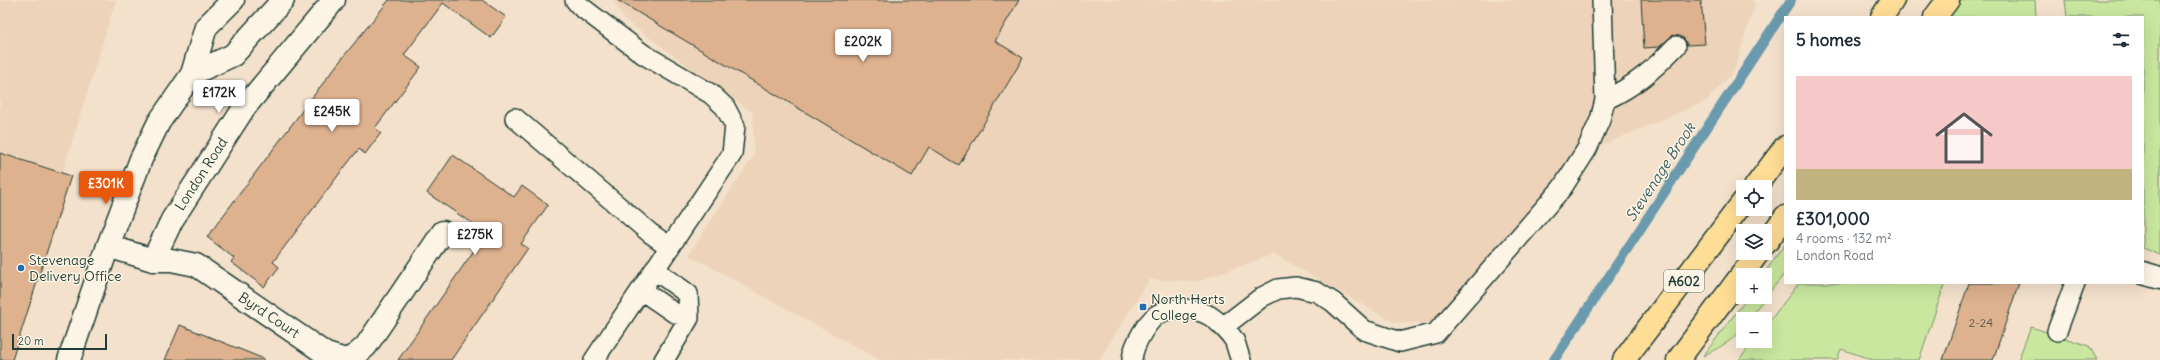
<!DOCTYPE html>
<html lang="en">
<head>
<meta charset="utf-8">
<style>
	:root { --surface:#fff; --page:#f6f6f7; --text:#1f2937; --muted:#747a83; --accent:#ea580c }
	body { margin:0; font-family:Delius,sans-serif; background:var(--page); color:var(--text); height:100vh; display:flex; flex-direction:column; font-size:15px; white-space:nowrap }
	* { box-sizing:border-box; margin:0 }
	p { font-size:13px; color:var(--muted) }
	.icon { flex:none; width:22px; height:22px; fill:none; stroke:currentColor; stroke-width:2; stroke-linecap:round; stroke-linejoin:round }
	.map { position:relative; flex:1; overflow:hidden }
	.panel { position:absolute; left:1784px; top:16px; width:360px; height:268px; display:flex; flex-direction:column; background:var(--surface); border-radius:0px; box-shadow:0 4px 16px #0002 }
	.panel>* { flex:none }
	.tools { position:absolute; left:1736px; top:180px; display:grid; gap:8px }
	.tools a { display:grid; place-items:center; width:36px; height:36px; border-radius:0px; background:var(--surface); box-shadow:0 4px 16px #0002; font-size:20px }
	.scale { position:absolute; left:12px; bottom:10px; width:95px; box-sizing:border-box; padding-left:4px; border:2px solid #1f3d34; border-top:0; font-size:11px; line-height:14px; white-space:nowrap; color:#1f3d34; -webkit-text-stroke:3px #fcf5e5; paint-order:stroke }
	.price { position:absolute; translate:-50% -34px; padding:0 9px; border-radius:4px; background:#fff; color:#222; font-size:13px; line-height:26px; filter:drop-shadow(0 1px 2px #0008) }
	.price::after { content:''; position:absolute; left:50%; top:24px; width:12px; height:9px; margin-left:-6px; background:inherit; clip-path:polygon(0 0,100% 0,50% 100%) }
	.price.current { background:var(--accent); color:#fff }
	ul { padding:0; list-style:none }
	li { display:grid; align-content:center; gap:8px; height:212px; padding:0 12px }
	li span { display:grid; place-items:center; height:124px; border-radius:0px; color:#555 }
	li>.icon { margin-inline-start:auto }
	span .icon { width:72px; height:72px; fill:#fffc; stroke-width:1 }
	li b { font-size:17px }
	h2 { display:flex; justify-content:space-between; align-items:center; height:48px; padding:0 12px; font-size:17px }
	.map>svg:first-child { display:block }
	.built { fill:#edd3b9 }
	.green { fill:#c9e79f; stroke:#74926a }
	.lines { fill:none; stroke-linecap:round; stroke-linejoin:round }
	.stream { stroke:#6b9aad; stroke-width:10 }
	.building { fill:#deb18f; stroke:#1f3d34 }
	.lane-casing { stroke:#1f3d34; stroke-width:22 }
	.street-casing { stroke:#1f3d34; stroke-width:25 }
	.secondary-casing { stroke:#1f3d34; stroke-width:25 }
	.primary-casing { stroke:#1f3d34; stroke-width:25 }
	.lane { stroke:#fcf5e5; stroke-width:19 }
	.street { stroke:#fcf5e5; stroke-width:22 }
	.secondary { stroke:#fcf5e5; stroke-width:22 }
	.primary { stroke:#fedd96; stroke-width:22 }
	.poi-dot { fill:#1f6fb2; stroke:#fcf5e5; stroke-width:1.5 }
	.labels { text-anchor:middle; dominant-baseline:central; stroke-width:3; stroke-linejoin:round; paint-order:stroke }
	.number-label { font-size:12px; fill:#4f5a4b }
	.shield { fill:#fcf5e5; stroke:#617469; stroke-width:1 }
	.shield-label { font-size:13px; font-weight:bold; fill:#1f3d34 }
	.street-label { font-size:14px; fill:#1f3d34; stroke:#fcf5e5 }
	.poi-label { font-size:14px; fill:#1f3d34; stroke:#fcf5e5; text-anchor:start }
	.water-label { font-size:15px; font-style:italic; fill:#385c5c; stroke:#fcf5e5 }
</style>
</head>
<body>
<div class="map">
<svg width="2160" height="360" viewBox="0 0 2160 360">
	<rect width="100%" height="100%" fill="#f3e1cb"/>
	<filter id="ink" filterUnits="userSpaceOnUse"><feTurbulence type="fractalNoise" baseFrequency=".025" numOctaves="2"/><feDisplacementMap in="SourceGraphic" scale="8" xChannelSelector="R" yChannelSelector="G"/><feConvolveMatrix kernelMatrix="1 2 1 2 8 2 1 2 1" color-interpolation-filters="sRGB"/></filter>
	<g filter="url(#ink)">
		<!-- built -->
		<path class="built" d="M 0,0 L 116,0 L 4,360 L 0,360 Z
			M 613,0 L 1752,0 L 1755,4 L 1734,71 L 1706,101 L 1586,152 L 1439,323 L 1395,323 L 1274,254 L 1199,281 L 1149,280 L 1099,360 L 880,360 L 689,255 L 754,155 L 753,113 L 625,20 Z"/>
		<!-- green -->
		<path class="green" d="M 1961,0 L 2035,0 L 2036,17 L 1947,17 Z
			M 2065,0 L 2160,0 L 2160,255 L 2143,248 L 2143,17 L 2067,17 Z
			M 1785,244 L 1785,273 L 1748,319 L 1743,319 C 1743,338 1717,348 1703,356 L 1748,297 L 1765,297 L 1765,275 L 1763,275 Z
			M 1799,283 L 1945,283 L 1919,360 L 1873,360 L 1841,349 L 1837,360 L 1739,360 L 1754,341 L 1765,341 L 1765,327 Z
			M 2031,327 L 2089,346 L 2097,360 L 2018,360 Z"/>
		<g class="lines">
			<!-- stream -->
			<path class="stream" d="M 1554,360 L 1791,0"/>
		</g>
		<!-- building -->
		<path class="building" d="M 389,0 L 482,0 L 506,17 L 491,38 L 443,3 L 404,55 L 421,67 L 375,128 L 381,133 L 365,154 L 359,149 L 340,173 L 273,262 L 279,267 L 264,287 L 231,262 L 234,258 L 207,237 L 336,66 Z
			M 617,0 L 1019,0 L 995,41 L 1023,58 L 959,165 L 929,147 L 912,176 Z
			M 1641,0 L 1701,0 L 1705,44 L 1687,45 L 1683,38 L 1673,35 L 1659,47 L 1644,48 Z
			M 0,153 L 71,176 L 12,360 L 0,360 Z
			M 453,155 L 514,197 L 522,186 L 548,205 L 521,244 L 528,248 L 451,360 L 398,360 L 486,233 L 427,193 Z
			M 1969,283 L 2019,283 L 1993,360 L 1943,360 Z
			M 180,325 L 264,359 L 263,360 L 165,360 Z"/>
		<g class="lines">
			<!-- lane casing -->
			<g class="lane-casing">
				<path id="lane" d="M 575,0 L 580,6 L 643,54 L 711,94 L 725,107 L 735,126 L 732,154 L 594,360
					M 1605,100 C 1635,86 1653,70 1676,46
					M 515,118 L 650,233 L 670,247
					M 655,270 L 688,294 L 689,318 L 664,360
					M 641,290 L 673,312 L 689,318
					M 1223,327 L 1262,297 L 1278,289 L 1296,287 L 1317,292 L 1333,302 L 1364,330 L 1400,342 L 1436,333 L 1562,188 L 1587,149 L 1600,120 L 1605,100 L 1602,0
					M 2057,331 L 2075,283
					M 1132,360 C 1133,345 1148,318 1162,312 C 1175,306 1198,309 1210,316 C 1218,321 1229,332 1234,340 C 1237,346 1238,354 1241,360"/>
			</g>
			<!-- street casing -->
			<g class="street-casing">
				<path id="street" d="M 108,246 L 153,260 L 171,260 L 196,265 L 326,354 L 346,360 L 356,355 L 366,346 L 443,232
					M 153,260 L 172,220 L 244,108 L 334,0
					M 2143,273 L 2160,278"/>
			</g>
			<!-- secondary casing -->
			<g class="secondary-casing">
				<path id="secondary" d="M 192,74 L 233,55 L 283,0
					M 69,360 L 108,246 L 141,159 L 159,122 L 192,74 L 206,27 L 233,0"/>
			</g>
			<!-- primary casing -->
			<g class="primary-casing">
				<path id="primary" d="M 1882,17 L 1893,0
					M 1935,17 L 1948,0
					M 1755,187 L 1785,147
					M 1765,244 L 1785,217
					M 1624,360 L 1743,202
					M 1678,360 L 1758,253"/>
			</g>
			<!-- lane -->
			<use href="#lane" class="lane"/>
			<!-- street -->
			<use href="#street" class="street"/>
			<!-- secondary -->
			<use href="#secondary" class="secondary"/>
			<!-- primary -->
			<use href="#primary" class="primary"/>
		</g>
	</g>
	<!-- markers -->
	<g class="poi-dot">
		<circle cx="21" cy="268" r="4"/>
		<rect x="1139" y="303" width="8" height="8" rx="2"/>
	</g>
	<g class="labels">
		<!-- number labels -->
		<g class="number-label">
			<text x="1981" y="322">2-24</text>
		</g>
		<!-- shield labels -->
		<rect class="shield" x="1664" y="270" width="40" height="22" rx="3"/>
		<g class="shield-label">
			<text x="1684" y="281">A602</text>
		</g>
		<!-- street labels -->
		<g class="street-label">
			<text transform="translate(201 174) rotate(-57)">London Road</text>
			<text transform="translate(269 315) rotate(34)">Byrd Court</text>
		</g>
		<!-- poi labels -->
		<g class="poi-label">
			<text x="29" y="260">Stevenage<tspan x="29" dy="16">Delivery Office</tspan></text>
			<text x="1151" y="299">North Herts<tspan x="1151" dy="16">College</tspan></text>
		</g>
		<!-- water labels -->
		<g class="water-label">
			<text transform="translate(1660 172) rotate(-57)">Stevenage Brook</text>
		</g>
	</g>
</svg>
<div class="tools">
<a><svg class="icon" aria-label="locate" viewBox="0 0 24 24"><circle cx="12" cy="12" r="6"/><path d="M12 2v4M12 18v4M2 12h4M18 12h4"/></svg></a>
<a><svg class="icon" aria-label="layers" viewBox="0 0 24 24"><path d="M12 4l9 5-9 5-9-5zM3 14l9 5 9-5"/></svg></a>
<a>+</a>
<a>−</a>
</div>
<div class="scale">20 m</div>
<b class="price" style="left:863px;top:63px">£202K</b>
<b class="price" style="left:219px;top:114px">£172K</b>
<b class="price" style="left:332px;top:133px">£245K</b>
<b class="price current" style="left:106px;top:205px">£301K</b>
<b class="price" style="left:475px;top:256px">£275K</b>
<section class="panel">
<h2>5 homes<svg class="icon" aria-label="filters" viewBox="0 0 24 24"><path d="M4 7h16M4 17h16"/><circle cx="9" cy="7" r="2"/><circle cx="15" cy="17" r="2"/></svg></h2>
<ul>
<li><span style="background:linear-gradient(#f6c9c9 75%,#c2b280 0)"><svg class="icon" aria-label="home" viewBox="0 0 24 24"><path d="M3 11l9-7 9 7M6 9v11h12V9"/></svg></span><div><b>£301,000</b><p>4 rooms · 132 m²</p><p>London Road</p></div></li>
</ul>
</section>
</div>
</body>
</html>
